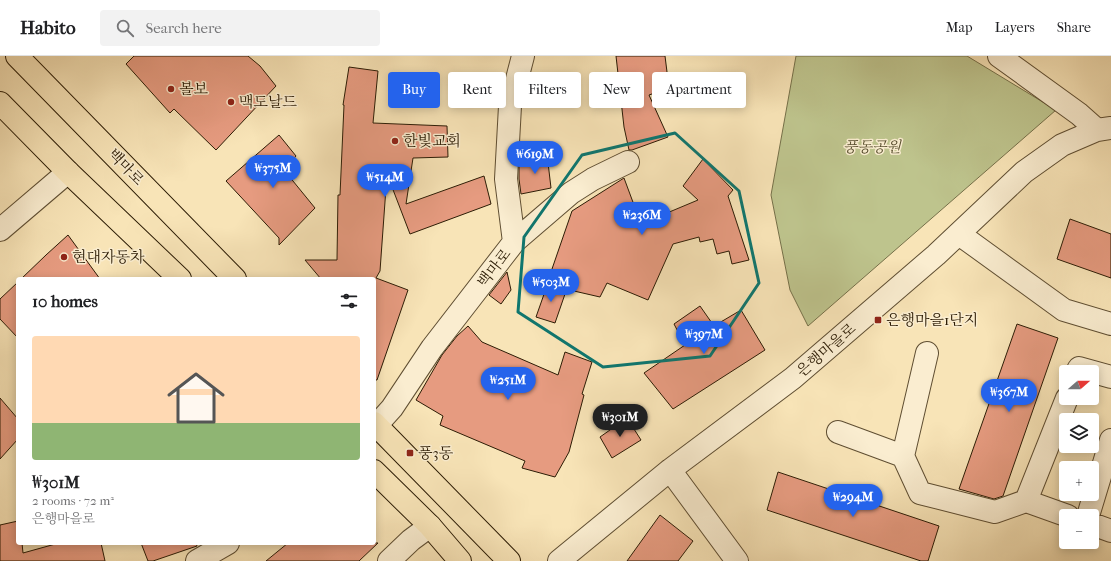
<!DOCTYPE html>
<html lang="en">
<head>
<meta charset="utf-8">
<style>
	:root { --surface:#fff; --page:#f2f2f2; --text:#202124; --muted:#757577; --line:#e0e0e0; --accent:#2563eb }
	body { margin:0; font-family:"IM FELL French Canon","Noto Serif KR",serif; background:var(--page); color:var(--text); height:100vh; display:flex; flex-direction:column; font-size:15px; white-space:nowrap }
	* { box-sizing:border-box; margin:0 }
	p { font-size:13px; color:var(--muted) }
	.icon { flex:none; width:22px; height:22px; fill:none; stroke:currentColor; stroke-width:2; stroke-linecap:round; stroke-linejoin:round }
	.map { position:relative; flex:1; overflow:hidden }
	.drawer { position:absolute; left:16px; top:221px; width:360px; height:268px; display:flex; flex-direction:column; background:var(--surface); border-radius:4px; box-shadow:0 2px 10px #0003 }
	.drawer>* { flex:none }
	.top-card { position:absolute; left:388px; top:16px; width:380px; height:36px; display:flex; gap:8px }
	.needle { width:26px; rotate:70deg }
	.controls { position:absolute; left:1059px; top:309px; display:grid; gap:8px }
	.controls a { display:grid; place-items:center; width:40px; height:40px; border-radius:4px; background:var(--surface); box-shadow:0 2px 10px #0003; font-size:20px }
	.price { position:absolute; translate:-50% -34px; padding:0 9px; border-radius:14px; background:var(--accent); color:#fff; font-size:13px; line-height:26px; filter:drop-shadow(0 1px 2px #0008) }
	.price::after { content:''; position:absolute; left:50%; top:24px; width:12px; height:9px; margin-left:-6px; background:inherit; clip-path:polygon(0 0,100% 0,50% 100%) }
	.price.active { background:#222; color:#fff }
	ul { padding:0; list-style:none }
	li { display:grid; align-content:center; gap:8px; height:212px; padding:0 16px }
	li span { display:grid; place-items:center; height:124px; border-radius:4px; color:#555 }
	li>.icon { margin-inline-start:auto }
	span .icon { width:72px; height:72px; fill:#fffc; stroke-width:1 }
	li b { font-size:17px }
	h2 { display:flex; justify-content:space-between; align-items:center; height:48px; padding:0 16px; font-size:17px }
	.tag { padding:0 14px; border-radius:4px; background:var(--surface); box-shadow:0 2px 10px #0003; font-size:14px; line-height:36px }
	.tag.active { background:var(--accent); color:#fff }
	header { display:flex; align-items:center; gap:24px; box-sizing:border-box; height:56px; padding:0 20px; background:var(--surface); border-bottom:1px solid var(--line) }
	header strong { font-size:19px }
	nav { display:flex; gap:22px; margin-inline-start:auto; font-size:14px }
	.search { width:280px; height:36px; background:var(--page); display:flex; align-items:center; gap:10px; box-sizing:border-box; padding:0 14px; border-radius:4px; color:var(--muted); font-size:15px }
	.map>svg:first-child { display:block }
	.green { fill:#bec48d; stroke:#757049 }
	.building { fill:#e69b80; stroke:#2c1c05 }
	.lines { fill:none; stroke-linecap:round; stroke-linejoin:round }
	.minor-casing { stroke:#5f4e32; stroke-width:24 }
	.major-casing { stroke:#2c1c05; stroke-width:24 }
	.minor { stroke:#faedd0; stroke-width:22 }
	.major { stroke:#f8e4b7; stroke-width:22 }
	.marked { fill:none; stroke:#0f766e; stroke-width:3; stroke-linejoin:round }
	.poi-dot { fill:#8f2418; stroke:#faedd0; stroke-width:1.5 }
	.labels { text-anchor:middle; dominant-baseline:central; stroke-width:3; stroke-linejoin:round; paint-order:stroke }
	.poi-label { font-size:15px; fill:#2c1c05; stroke:#faedd0; text-anchor:start }
	.park-label { font-size:15px; font-style:italic; fill:#584e2e; stroke:#faedd0 }
	.street-label { font-size:15px; fill:#2c1c05; stroke:#faedd0 }
</style>
</head>
<body>
<header>
<strong>Habito</strong>
<div class="search"><svg class="icon" aria-label="search" viewBox="0 0 24 24"><circle cx="10" cy="10" r="6"/><path d="M15 15l6 6"/></svg>Search here</div>
<nav><a>Map</a><a>Layers</a><a>Share</a></nav>
</header>
<div class="map">
<svg width="1111" height="505" viewBox="0 0 1111 505">
	<rect width="100%" height="100%" fill="#f8e4b7"/>
	<filter id="stains"><feTurbulence type="fractalNoise" baseFrequency=".005" numOctaves="4"/><feColorMatrix values="0 0 0 0 .2 0 0 0 0 .09 0 0 0 0 .02 0 0 0 .5 -.17"/></filter>
	<radialGradient id="worn" r=".72"><stop offset=".6" stop-color="#630" stop-opacity="0"/><stop offset="1" stop-color="#630" stop-opacity=".3"/></radialGradient>
	<!-- green -->
	<path class="green" d="M 796,0 L 967,0 L 1056,54 L 808,270 L 790,234 L 771,139 Z"/>
	<!-- building -->
	<path class="building" d="M 134,0 L 248,0 L 260,10 L 276,30 L 216,94 L 174,53 L 170,57 L 126,8 Z
		M 616,0 L 665,0 L 669,32 L 649,39 L 668,81 L 632,94 L 629,94 L 624,71 Z
		M 349,11 L 378,15 L 373,67 L 447,70 L 448,101 L 413,102 L 406,148 L 484,120 L 491,148 L 410,178 L 387,118 L 380,215 L 376,222 L 408,234 L 377,324 L 374,324 L 374,223 L 321,223 L 305,204 L 337,204 L 338,139 L 340,139 L 344,49 L 343,49 Z
		M 279,79 L 296,100 L 284,114 L 315,152 L 279,189 L 279,182 L 226,125 Z
		M 547,98 L 551,132 L 521,138 L 519,123 L 519,108 Z
		M 703,103 L 733,134 L 728,140 L 749,204 L 732,208 L 729,195 L 717,198 L 713,183 L 700,186 L 699,181 L 673,188 L 648,244 L 607,227 L 600,241 L 561,232 L 552,213 L 572,155 L 624,122 L 637,157 L 650,152 L 655,162 L 698,144 L 683,130 Z
		M 1070,163 L 1111,178 L 1111,222 L 1057,203 Z
		M 68,179 L 100,223 L 21,223 L 46,199 Z
		M 507,216 L 511,234 L 501,248 L 489,239 Z
		M 549,224 L 565,238 L 555,267 L 536,261 Z
		M 18,226 L 18,282 L 0,263 L 0,243 Z
		M 700,250 L 714,270 L 741,254 L 765,294 L 673,353 L 644,317 L 685,289 L 674,268 Z
		M 1017,268 L 1058,282 L 1003,440 L 994,443 L 959,433 Z
		M 468,270 L 482,286 L 558,319 L 565,296 L 592,306 L 582,338 L 584,339 L 569,396 L 555,421 L 522,412 L 525,405 L 440,369 L 443,360 L 416,344 L 442,299 L 457,280 Z
		M 0,342 L 18,363 L 18,383 L 0,403 Z
		M 627,362 L 641,384 L 612,402 L 600,381 Z
		M 778,416 L 939,470 L 928,505 L 921,505 L 767,454 Z
		M 660,459 L 693,485 L 678,505 L 627,505 Z
		M 18,465 L 18,487 L 22,487 L 23,497 L 59,487 L 101,487 L 105,505 L 0,505 L 0,469 Z
		M 141,487 L 196,487 L 197,490 L 153,505 L 148,505 Z
		M 288,487 L 378,487 L 359,505 L 266,505 Z"/>
	<g class="lines">
		<!-- minor casing -->
		<g class="minor-casing">
			<path id="minor" d="M 999,0 L 1079,58 L 1097,74
				M 0,174 L 68,116
				M 959,178 L 1064,254 L 1111,268
				M 514,186 L 571,137 L 593,123 L 628,106
				M 1077,316 L 1079,312 L 1111,321
				M 374,372 L 392,352 L 432,292 L 514,186 L 506,123 L 510,50 L 523,0
				M 838,376 L 903,400 L 920,437 L 995,456 L 1026,445 L 1068,460
				M 903,400 L 927,297
				M 670,414 L 737,505
				M 1026,445 L 1067,342
				M 1088,460 L 1111,384
				M 1092,468 L 1111,475
				M 197,505 L 228,487
				M 389,505 L 411,484 L 430,470
				M 559,505 L 670,414 L 793,322 L 936,199 L 1024,116 L 1062,89 L 1097,74 L 1111,72"/>
		</g>
		<!-- major casing -->
		<g class="major-casing">
			<path id="major" d="M 17,0 L 235,223
				M 0,47 L 68,116 L 180,223
				M 374,367 L 509,505
				M 374,415 L 430,470 L 460,505"/>
		</g>
		<!-- minor -->
		<use href="#minor" class="minor"/>
		<!-- major -->
		<use href="#major" class="major"/>
	</g>
	<!-- marked area -->
	<path class="marked" d="M 675,77 L 739,135 L 759,227 L 710,300 L 603,311 L 518,256 L 524,181 L 582,99 Z"/>
	<!-- markers -->
	<g class="poi-dot">
		<circle cx="171" cy="33" r="4"/>
		<circle cx="231" cy="46" r="4"/>
		<circle cx="395" cy="85" r="4"/>
		<circle cx="64" cy="201" r="4"/>
		<rect x="874" y="260" width="8" height="8" rx="2"/>
		<rect x="406" y="393" width="8" height="8" rx="2"/>
	</g>
	<g class="labels">
		<!-- poi labels -->
		<g class="poi-label">
			<text x="179" y="33">볼보</text>
			<text x="239" y="46">맥도날드</text>
			<text x="403" y="85">한빛교회</text>
			<text x="72" y="201">현대자동차</text>
			<text x="886" y="264">은행마을1단지</text>
			<text x="418" y="397">풍3동</text>
		</g>
		<!-- park labels -->
		<g class="park-label">
			<text x="872" y="91">풍동공원</text>
		</g>
		<!-- street labels -->
		<g class="street-label">
			<text transform="translate(126 111) rotate(46)">백마로</text>
			<text transform="translate(494 212) rotate(-52)">백마로</text>
			<text transform="translate(826 294) rotate(-41)">은행마을로</text>
		</g>
	</g>
	<rect width="100%" height="100%" filter="url(#stains)"/>
	<rect width="100%" height="100%" fill="url(#worn)"/>
</svg>
<div class="controls">
<a><svg class="needle" viewBox="-14 -14 28 28"><path d="M0-13l5 13h-10z" fill="#e53935"/><path d="M0 13l5-13h-10z" fill="#757577"/></svg></a>
<a><svg class="icon" aria-label="layers" viewBox="0 0 24 24"><path d="M12 4l9 5-9 5-9-5zM3 14l9 5 9-5"/></svg></a>
<a>+</a>
<a>−</a>
</div>
<b class="price" style="left:535px;top:119px">₩619M</b>
<b class="price" style="left:273px;top:133px">₩375M</b>
<b class="price" style="left:385px;top:142px">₩514M</b>
<b class="price" style="left:642px;top:180px">₩236M</b>
<b class="price" style="left:551px;top:247px">₩503M</b>
<b class="price" style="left:704px;top:299px">₩397M</b>
<b class="price" style="left:508px;top:345px">₩251M</b>
<b class="price" style="left:1009px;top:357px">₩367M</b>
<b class="price active" style="left:620px;top:382px">₩301M</b>
<b class="price" style="left:853px;top:462px">₩294M</b>
<div class="top-card">
<a class="tag active">Buy</a>
<a class="tag">Rent</a>
<a class="tag">Filters</a>
<a class="tag">New</a>
<a class="tag">Apartment</a>
</div>
<section class="drawer">
<h2>10 homes<svg class="icon" aria-label="filters" viewBox="0 0 24 24"><path d="M4 7h16M4 17h16"/><circle cx="9" cy="7" r="2"/><circle cx="15" cy="17" r="2"/></svg></h2>
<ul>
<li><span style="background:linear-gradient(#ffd9b3 70%,#8fb573 0)"><svg class="icon" aria-label="home" viewBox="0 0 24 24"><path d="M3 11l9-7 9 7M6 9v11h12V9"/></svg></span><div><b>₩301M</b><p>2 rooms · 72 m²</p><p>은행마을로</p></div></li>
</ul>
</section>
</div>
</body>
</html>
